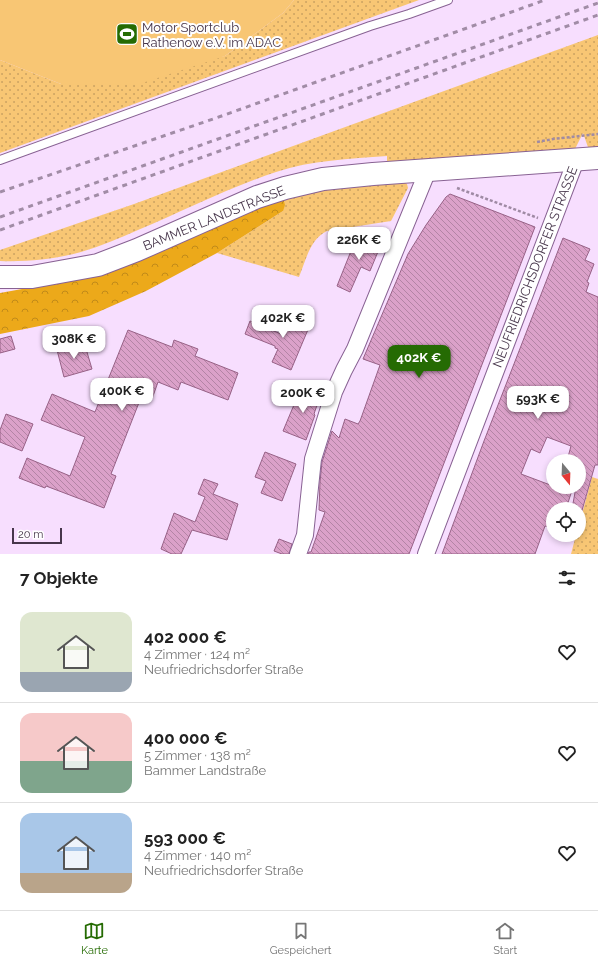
<!DOCTYPE html>
<html lang="de">
<head>
<meta charset="utf-8">
<style>
	:root { --surface:#fff; --page:#f2f2f2; --text:#222; --muted:#767676; --line:#e0e0e0; --accent:#256b03 }
	body { margin:0; font-family:Raleway,sans-serif; background:var(--page); color:var(--text); height:100vh; display:flex; flex-direction:column; font-size:15px; white-space:nowrap }
	* { box-sizing:border-box; margin:0 }
	p { font-size:13px; color:var(--muted) }
	.icon { flex:none; width:22px; height:22px; fill:none; stroke:currentColor; stroke-width:2; stroke-linecap:round; stroke-linejoin:round }
	.map { position:relative; height:554px; overflow:hidden }
	.details { display:flex; flex-direction:column; background:var(--surface); flex:1 }
	.details>* { flex:none }
	.needle { width:26px; rotate:161deg }
	.controls { position:absolute; left:546px; top:454px; display:grid; gap:8px }
	.controls a { display:grid; place-items:center; width:40px; height:40px; border-radius:50%; background:var(--surface); box-shadow:0 2px 6px #0003; font-size:20px }
	.scale { position:absolute; left:12px; bottom:10px; width:50px; box-sizing:border-box; padding-left:4px; border:2px solid #47364b; border-top:0; font-size:11px; line-height:14px; white-space:nowrap; color:#47364b; -webkit-text-stroke:3px #fff; paint-order:stroke }
	.price { position:absolute; translate:-50% -34px; padding:0 9px; border-radius:8px; background:#fff; color:#222; font-size:13px; line-height:26px; filter:drop-shadow(0 1px 2px #0008) }
	.price::after { content:''; position:absolute; left:50%; top:24px; width:12px; height:9px; margin-left:-6px; background:inherit; clip-path:polygon(0 0,100% 0,50% 100%) }
	.price.current { background:var(--accent); color:#fff }
	ul { padding:0; list-style:none }
	li { display:flex; align-items:center; gap:12px; height:100px; padding:0 20px }
	li+li { border-top:1px solid var(--line) }
	li span { display:grid; place-items:center; flex:none; width:112px; height:80px; border-radius:12px; color:#555 }
	li>.icon { margin-inline-start:auto }
	span .icon { width:48px; height:48px; fill:#fffc; stroke-width:1 }
	li b { font-size:17px }
	h2 { display:flex; justify-content:space-between; align-items:center; height:48px; padding:0 20px; font-size:17px }
	.tabs { display:flex; justify-content:space-around; align-items:center; height:56px; border-top:1px solid var(--line); background:var(--surface); font-size:11px; color:var(--muted) }
	.tabs a { display:grid; justify-items:center; gap:2px }
	.tabs .current { color:var(--accent) }
	.map>svg:first-child { display:block }
	.green { fill:url(#green-dots) }
	.forest { fill:url(#forest-crowns) }
	.pitch { fill:#f8c674 }
	.building { fill:url(#building-back-hatch); stroke:#976186 }
	.lines { fill:none; stroke-linecap:round; stroke-linejoin:round }
	.lane-casing { stroke:#886293; stroke-width:10 }
	.street-casing { stroke:#886293; stroke-width:18 }
	.secondary-casing { stroke:#886293; stroke-width:24 }
	.path { stroke:#9f8aa4; stroke-width:2.5; stroke-dasharray:3 2; stroke-linecap:butt }
	.lane { stroke:#fff; stroke-width:8 }
	.street { stroke:#fff; stroke-width:16 }
	.secondary { stroke:#fff; stroke-width:22 }
	.rail { stroke:#a18ca6; stroke-width:3; stroke-dasharray:5 5; stroke-linecap:butt }
	.labels { text-anchor:middle; dominant-baseline:central; stroke-width:4; stroke-linejoin:round; paint-order:stroke }
	.poi-label { font-size:13px; fill:#47364b; stroke:#fff; text-anchor:start }
	.street-label { font-size:13px; fill:#47364b; stroke:#fff }
</style>
</head>
<body>
<div class="map">
<svg width="598" height="554" viewBox="0 0 598 554">
	<defs>
		<pattern id="green-dots" width="8" height="8" patternUnits="userSpaceOnUse"><rect width="8" height="8" fill="#f8c674"/><path d="M2 2h.1M6 6h.1" fill="none" stroke="#cba261" stroke-width="1.8" stroke-linecap="round"/></pattern>
		<pattern id="forest-crowns" width="20" height="18" patternUnits="userSpaceOnUse"><rect width="20" height="18" fill="#eca91a"/><path d="M2 6a3 3 0 1 1 6 0M12 15a3 3 0 1 1 6 0" fill="none" stroke="#c18a19"/></pattern>
		<pattern id="building-back-hatch" width="6" height="6" patternUnits="userSpaceOnUse"><rect width="6" height="6" fill="#dba1c9"/><path d="M-1 5l2 2M0 0l6 6M5-1l2 2" fill="none" stroke="#b384a5"/></pattern>
	</defs>
	<rect width="100%" height="100%" fill="#f7defe"/>
	<!-- green -->
	<path class="green" d="M 294,0 L 419,0 L 0,153 L 0,60 L 61,84 L 225,56 L 283,13 Z
		M 598,35 L 598,150 L 589,150 L 583,133 L 574,151 L 387,163 L 387,156 C 349,159 312,160 276,172 C 228,188 184,211 138,230 C 120,238 101,246 81,252 C 55,259 27,262 0,261 L 0,250 L 134,204 Z
		M 379,181 L 405,183 L 407,184 L 408,188 L 391,221 L 327,231 C 310,239 306,260 299,277 L 217,253 L 283,211 L 283,198 L 314,191 Z
		M 592,477 L 598,479 L 598,554 L 571,554 L 576,535 L 579,535 L 579,525 Z"/>
	<!-- forest -->
	<path class="forest" d="M 283,198 L 285,205 L 283,211 L 217,253 L 146,291 L 89,316 L 0,334 L 0,293 L 88,277 L 123,266 L 152,255 L 235,218 Z"/>
	<!-- pitch -->
	<path class="pitch" d="M 0,0 L 294,0 L 283,13 L 225,56 L 136,85 L 61,84 L 0,60 Z"/>
	<!-- building -->
	<path class="building" d="M 450,194 L 535,227 L 409,554 L 308,554 L 309,552 L 311,552 L 325,512 L 319,510 L 320,482 L 322,462 L 332,431 L 339,438 L 345,419 L 358,424 L 360,421 L 380,365 L 363,359 L 408,254 L 426,225 L 446,197 Z
		M 367,235 L 382,242 L 370,271 L 361,267 L 350,292 L 337,286 L 355,241 L 363,244 Z
		M 563,238 L 590,249 L 585,260 L 594,264 L 587,282 L 589,283 L 586,292 L 598,297 L 598,465 L 595,465 L 581,514 L 579,514 L 579,509 L 572,509 L 576,487 L 579,487 L 579,460 L 568,457 L 571,446 L 547,437 L 540,453 L 531,449 L 521,474 L 553,486 L 553,487 L 573,487 L 566,509 L 553,509 L 553,528 L 545,526 L 535,554 L 442,554 L 484,441 Z
		M 298,314 L 312,320 L 291,370 L 272,362 L 278,349 L 275,348 L 275,346 L 245,334 L 250,321 L 281,334 L 287,319 L 295,322 Z
		M 128,330 L 172,347 L 174,340 L 198,349 L 195,356 L 238,373 L 228,400 L 181,382 L 178,390 L 158,382 L 152,399 L 144,396 L 142,401 L 140,400 L 111,474 L 116,476 L 104,508 L 46,486 L 45,488 L 19,478 L 27,458 L 70,476 L 85,437 L 41,420 L 52,394 L 95,412 Z
		M 11,336 L 15,349 L 0,353 L 0,339 Z
		M 84,342 L 92,369 L 64,377 L 57,350 Z
		M 308,385 L 323,392 L 316,408 L 314,414 L 315,415 L 306,440 L 283,431 L 296,400 L 302,402 Z
		M 6,414 L 33,424 L 22,451 L 0,442 L 0,430 Z
		M 265,452 L 296,464 L 282,501 L 261,493 L 266,481 L 255,477 Z
		M 204,479 L 218,484 L 213,494 L 238,504 L 227,540 L 192,530 L 181,554 L 172,554 L 161,549 L 174,513 L 195,522 L 205,497 L 198,494 Z
		M 279,539 L 292,544 L 289,554 L 282,554 L 274,551 Z"/>
	<g class="lines">
		<!-- lane casing -->
		<g class="lane-casing">
			<path id="lane" d="M 0,160 L 370,26 L 409,14 L 448,0"/>
		</g>
		<!-- street casing -->
		<g class="street-casing">
			<path id="street" d="M 298,554 L 305,535 L 313,459 L 334,392 L 344,370 L 355,349 L 428,170
				M 426,554 L 576,160"/>
		</g>
		<!-- secondary casing -->
		<g class="secondary-casing">
			<path id="secondary" d="M 0,277 L 32,277 L 98,265 L 137,250 L 257,197 L 285,188 L 323,179 L 373,174 L 598,158"/>
		</g>
		<!-- path -->
		<path class="path" d="M 537,142 L 553,139 L 598,134
			M 457,188 L 538,218"/>
		<!-- lane -->
		<use href="#lane" class="lane"/>
		<!-- street -->
		<use href="#street" class="street"/>
		<!-- secondary -->
		<use href="#secondary" class="secondary"/>
		<!-- rail -->
		<path class="rail" d="M 0,192 L 216,118 L 545,0
			M 0,217 L 598,3
			M 0,230 L 598,15"/>
	</g>
	<!-- icons -->
	<defs>
		<g id="stadium-square" transform="scale(1.15)"><rect x="-9" y="-9" width="18" height="18" rx="4" fill="#256b03" stroke="#fff"/><path d="M0-5a6.5 5 0 1 0 0 10a6.5 5 0 1 0 0-10ZM-3.5-1.8h7v3.6h-7Z" fill="#fff"/></g>
	</defs>
	<g fill-rule="evenodd">
		<use href="#stadium-square" x="127" y="34"/>
	</g>
	<g class="labels">
		<!-- poi labels -->
		<g class="poi-label">
			<text x="142" y="27">Motor Sportclub<tspan x="142" dy="15">Rathenow e.V. im ADAC</tspan></text>
		</g>
		<!-- street labels -->
		<g class="street-label">
			<text transform="translate(214 218) rotate(-22)">BAMMER LANDSTRASSE</text>
			<text transform="translate(535 267) rotate(-69)">NEUFRIEDRICHSDORFER STRASSE</text>
		</g>
	</g>
</svg>
<div class="controls">
<a><svg class="needle" viewBox="-14 -14 28 28"><path d="M0-13l5 13h-10z" fill="#e53935"/><path d="M0 13l5-13h-10z" fill="#767676"/></svg></a>
<a><svg class="icon" aria-label="locate" viewBox="0 0 24 24"><circle cx="12" cy="12" r="6"/><path d="M12 2v4M12 18v4M2 12h4M18 12h4"/></svg></a>
</div>
<div class="scale">20 m</div>
<b class="price" style="left:359px;top:261px">226K €</b>
<b class="price" style="left:283px;top:339px">402K €</b>
<b class="price" style="left:74px;top:360px">308K €</b>
<b class="price current" style="left:419px;top:379px">402K €</b>
<b class="price" style="left:122px;top:412px">400K €</b>
<b class="price" style="left:303px;top:414px">200K €</b>
<b class="price" style="left:538px;top:420px">593K €</b>
</div>
<section class="details">
<h2>7 Objekte<svg class="icon" aria-label="filters" viewBox="0 0 24 24"><path d="M4 7h16M4 17h16"/><circle cx="9" cy="7" r="2"/><circle cx="15" cy="17" r="2"/></svg></h2>
<ul>
<li><span style="background:linear-gradient(#dfe7d0 75%,#9aa5b1 0)"><svg class="icon" aria-label="home" viewBox="0 0 24 24"><path d="M3 11l9-7 9 7M6 9v11h12V9"/></svg></span><div><b>402 000 €</b><p>4 Zimmer · 124 m²</p><p>Neufriedrichsdorfer Straße</p></div><svg class="icon" aria-label="heart" viewBox="0 0 24 24"><path d="M12 20l-8-8c-3-5 5-10 8-4 3-6 11-1 8 4z"/></svg></li>
<li><span style="background:linear-gradient(#f6c9c9 60%,#7fa58c 0)"><svg class="icon" aria-label="home" viewBox="0 0 24 24"><path d="M3 11l9-7 9 7M6 9v11h12V9"/></svg></span><div><b>400 000 €</b><p>5 Zimmer · 138 m²</p><p>Bammer Landstraße</p></div><svg class="icon" aria-label="heart" viewBox="0 0 24 24"><path d="M12 20l-8-8c-3-5 5-10 8-4 3-6 11-1 8 4z"/></svg></li>
<li><span style="background:linear-gradient(#a9c7e8 75%,#b9a48a 0)"><svg class="icon" aria-label="home" viewBox="0 0 24 24"><path d="M3 11l9-7 9 7M6 9v11h12V9"/></svg></span><div><b>593 000 €</b><p>4 Zimmer · 140 m²</p><p>Neufriedrichsdorfer Straße</p></div><svg class="icon" aria-label="heart" viewBox="0 0 24 24"><path d="M12 20l-8-8c-3-5 5-10 8-4 3-6 11-1 8 4z"/></svg></li>
</ul>
</section>
<nav class="tabs">
<a class="current"><svg class="icon" aria-label="map" viewBox="0 0 24 24"><path d="M3 6l6-2 6 2 6-2v14l-6 2-6-2-6 2zM9 4v14M15 6v14"/></svg>Karte</a>
<a><svg class="icon" aria-label="saved" viewBox="0 0 24 24"><path d="M7 4h10v16l-5-4-5 4z"/></svg>Gespeichert</a>
<a><svg class="icon" aria-label="home" viewBox="0 0 24 24"><path d="M3 11l9-7 9 7M6 9v11h12V9"/></svg>Start</a>
</nav>
</body>
</html>
